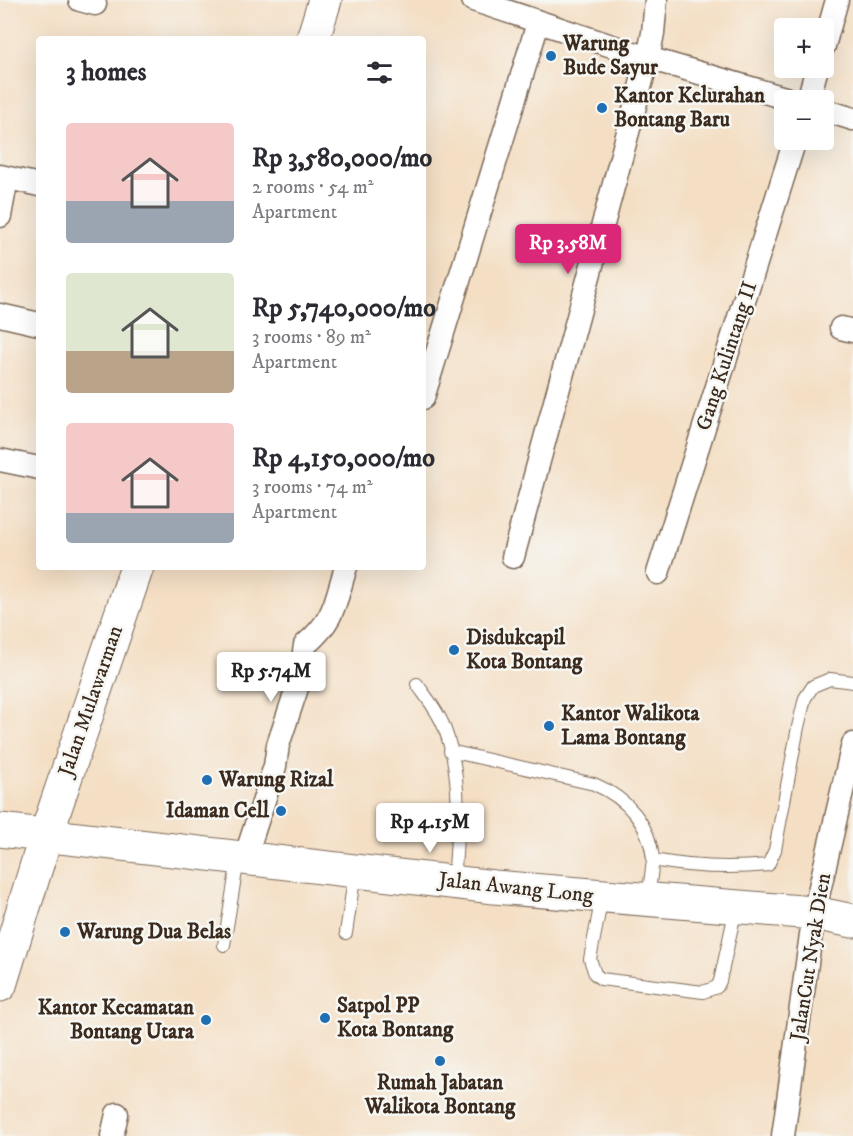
<!DOCTYPE html>
<html lang="en">
<head>
<meta charset="utf-8">
<style>
	:root { --surface:#fff; --page:#f2f2f3; --text:#2b2b33; --muted:#7c7c81; --accent:#db2777 }
	body { margin:0; font-family:"IM FELL DW Pica",serif; background:var(--page); color:var(--text); height:100vh; display:flex; flex-direction:column; font-size:22px; white-space:nowrap }
	* { box-sizing:border-box; margin:0 }
	p { font-size:20px; color:var(--muted) }
	.icon { flex:none; width:33px; height:33px; fill:none; stroke:currentColor; stroke-width:2; stroke-linecap:round; stroke-linejoin:round }
	.map { position:relative; flex:1; overflow:hidden }
	.drawer { position:absolute; left:36px; top:36px; width:390px; height:534px; display:flex; flex-direction:column; background:var(--surface); border-radius:6px; box-shadow:0 6px 24px #0002 }
	.drawer>* { flex:none }
	.buttons { position:absolute; left:774px; top:18px; display:grid; gap:12px }
	.buttons a { display:grid; place-items:center; width:60px; height:60px; border-radius:6px; background:var(--surface); box-shadow:0 6px 24px #0002; font-size:30px }
	.price { position:absolute; translate:-50% -51px; padding:0 14px; border-radius:6px; background:#fff; color:#222; font-size:20px; line-height:39px; filter:drop-shadow(0 2px 3px #0008) }
	.price::after { content:''; position:absolute; left:50%; top:36px; width:18px; height:14px; margin-left:-9px; background:inherit; clip-path:polygon(0 0,100% 0,50% 100%) }
	.price.current { background:var(--accent); color:#fff }
	ul { padding:0; list-style:none }
	li { display:flex; align-items:center; gap:18px; height:150px; padding:0 30px }
	li span { display:grid; place-items:center; flex:none; width:168px; height:120px; border-radius:6px; color:#555 }
	li>.icon { margin-inline-start:auto }
	span .icon { width:72px; height:72px; fill:#fffc; stroke-width:1 }
	li b { font-size:26px }
	h2 { display:flex; justify-content:space-between; align-items:center; height:72px; padding:0 30px; font-size:26px }
	.map>svg:first-child { display:block }
	.lines { fill:none; stroke-linecap:round; stroke-linejoin:round }
	.lane-casing { stroke:#7c6958; stroke-width:14 }
	.street-casing { stroke:#7c6958; stroke-width:25 }
	.secondary-casing { stroke:#7c6958; stroke-width:35 }
	.lane { stroke:#fff; stroke-width:12 }
	.street { stroke:#fff; stroke-width:22 }
	.secondary { stroke:#fff; stroke-width:33 }
	.poi-dot { fill:#1f6fb2; stroke:#f6f6f2; stroke-width:2 }
	.labels { text-anchor:middle; dominant-baseline:central; stroke-width:5; stroke-linejoin:round; paint-order:stroke }
	.poi-label { font-size:21px; font-weight:bold; fill:#3b2a1e; stroke:#f6f6f2; text-anchor:start }
	.street-label { font-size:21px; fill:#3b2a1e; stroke:#f6f6f2 }
</style>
</head>
<body>
<div class="map">
<svg width="853" height="1136" viewBox="0 0 853 1136">
	<rect width="100%" height="100%" fill="#f6f6f2"/>
	<filter id="ink" filterUnits="userSpaceOnUse"><feTurbulence type="fractalNoise" baseFrequency=".0167" numOctaves="2"/><feDisplacementMap in="SourceGraphic" scale="12" xChannelSelector="R" yChannelSelector="G"/><feConvolveMatrix kernelMatrix="1 2 1 2 8 2 1 2 1" color-interpolation-filters="sRGB"/></filter>
	<filter id="wash" filterUnits="userSpaceOnUse"><feTurbulence type="fractalNoise" baseFrequency=".008" numOctaves="4" result="noise"/><feDisplacementMap in="SourceGraphic" scale="24" xChannelSelector="R" yChannelSelector="G"/><feGaussianBlur stdDeviation="1.35" result="paint"/><feColorMatrix in="noise" values="0 0 0 0 0 0 0 0 0 0 0 0 0 0 0 0 0 1.4 0 .05"/><feComposite in="paint" operator="in"/></filter>
	<g filter="url(#wash)">
		<rect width="100%" height="100%" fill="#f4dfc5"/>
	</g>
	<g filter="url(#ink)">
		<g class="lines">
			<!-- lane casing -->
			<g class="lane-casing">
				<path id="lane" d="M 417,684 C 426,697 438,711 444,727 C 463,776 458,831 454,881
					M 450,751 L 594,784 C 627,798 650,824 653,860
					M 602,897 L 590,959 L 595,974 L 601,979 L 703,992 L 717,987 L 720,981 L 736,908
					M 648,899 L 653,860 C 690,867 730,869 768,865 L 775,850 L 798,727 L 805,698 L 813,686 L 830,679 L 853,682
					M 346,933 L 355,872
					M 224,945 L 238,859"/>
			</g>
			<!-- street casing -->
			<g class="street-casing">
				<path id="street" d="M 80,0 L 95,4
					M 473,0 L 648,58 L 792,100
					M 824,46 L 837,0
					M 808,100 L 817,68
					M 824,110 L 853,119
					M 0,176 L 39,185
					M 0,216 L 7,178
					M 0,315 L 39,324
					M 841,328 L 853,331
					M 423,398 L 538,23
					M 0,460 L 39,468
					M 513,557 L 648,58 L 653,33 L 656,0
					M 658,573 L 795,140
					M 245,858 L 275,766 L 278,745 L 300,679 L 305,645 C 335,620 335,602 346,567
					M 112,1136 L 117,1114
					M 783,1136 L 814,913 L 853,744"/>
			</g>
			<!-- secondary casing -->
			<g class="secondary-casing">
				<path id="secondary" d="M 313,39 L 325,0
					M 0,830 L 494,887 L 814,913 L 853,921
					M 0,985 L 46,835 L 137,567"/>
			</g>
			<!-- lane -->
			<use href="#lane" class="lane"/>
			<!-- street -->
			<use href="#street" class="street"/>
			<!-- secondary -->
			<use href="#secondary" class="secondary"/>
		</g>
	</g>
	<!-- markers -->
	<g class="poi-dot">
		<circle cx="551" cy="56" r="6"/>
		<circle cx="602" cy="108" r="6"/>
		<circle cx="454" cy="650" r="6"/>
		<circle cx="549" cy="726" r="6"/>
		<circle cx="207" cy="780" r="6"/>
		<circle cx="281" cy="811" r="6"/>
		<circle cx="65" cy="932" r="6"/>
		<circle cx="325" cy="1018" r="6"/>
		<circle cx="206" cy="1020" r="6"/>
		<circle cx="440" cy="1061" r="6"/>
	</g>
	<g class="labels">
		<!-- poi labels -->
		<g class="poi-label">
			<text x="563" y="44">Warung<tspan x="563" dy="24">Bude Sayur</tspan></text>
			<text x="614" y="96">Kantor Kelurahan<tspan x="614" dy="24">Bontang Baru</tspan></text>
			<text x="466" y="638">Disdukcapil<tspan x="466" dy="24">Kota Bontang</tspan></text>
			<text x="561" y="714">Kantor Walikota<tspan x="561" dy="24">Lama Bontang</tspan></text>
			<text x="219" y="780">Warung Rizal</text>
			<text x="269" y="811" text-anchor="end">Idaman Cell</text>
			<text x="77" y="932">Warung Dua Belas</text>
			<text x="337" y="1006">Satpol PP<tspan x="337" dy="24">Kota Bontang</tspan></text>
			<text x="194" y="1008" text-anchor="end">Kantor Kecamatan<tspan x="194" dy="24">Bontang Utara</tspan></text>
			<text x="440" y="1083" text-anchor="middle">Rumah Jabatan<tspan x="440" dy="24">Walikota Bontang</tspan></text>
		</g>
		<!-- street labels -->
		<g class="street-label">
			<text transform="translate(727 356) rotate(-72)">Gang Kulintang II</text>
			<text transform="translate(91 701) rotate(-71)">Jalan Mulawarman</text>
			<text transform="translate(516 888) rotate(6)">Jalan Awang Long</text>
			<text transform="translate(811 957) rotate(-81)">JalanCut Nyak Dien</text>
		</g>
	</g>
</svg>
<div class="buttons">
<a>+</a>
<a>−</a>
</div>
<b class="price current" style="left:568px;top:275px">Rp 3.58M</b>
<b class="price" style="left:271px;top:703px">Rp 5.74M</b>
<b class="price" style="left:430px;top:854px">Rp 4.15M</b>
<section class="drawer">
<h2>3 homes<svg class="icon" aria-label="filters" viewBox="0 0 24 24"><path d="M4 7h16M4 17h16"/><circle cx="9" cy="7" r="2"/><circle cx="15" cy="17" r="2"/></svg></h2>
<ul>
<li><span style="background:linear-gradient(#f6c9c9 65%,#9aa5b1 0)"><svg class="icon" aria-label="home" viewBox="0 0 24 24"><path d="M3 11l9-7 9 7M6 9v11h12V9"/></svg></span><div><b>Rp 3,580,000/mo</b><p>2 rooms · 54 m²</p><p>Apartment</p></div></li>
<li><span style="background:linear-gradient(#dfe7d0 65%,#b9a48a 0)"><svg class="icon" aria-label="home" viewBox="0 0 24 24"><path d="M3 11l9-7 9 7M6 9v11h12V9"/></svg></span><div><b>Rp 5,740,000/mo</b><p>3 rooms · 89 m²</p><p>Apartment</p></div></li>
<li><span style="background:linear-gradient(#f6c9c9 75%,#9aa5b1 0)"><svg class="icon" aria-label="home" viewBox="0 0 24 24"><path d="M3 11l9-7 9 7M6 9v11h12V9"/></svg></span><div><b>Rp 4,150,000/mo</b><p>3 rooms · 74 m²</p><p>Apartment</p></div></li>
</ul>
</section>
</div>
</body>
</html>
